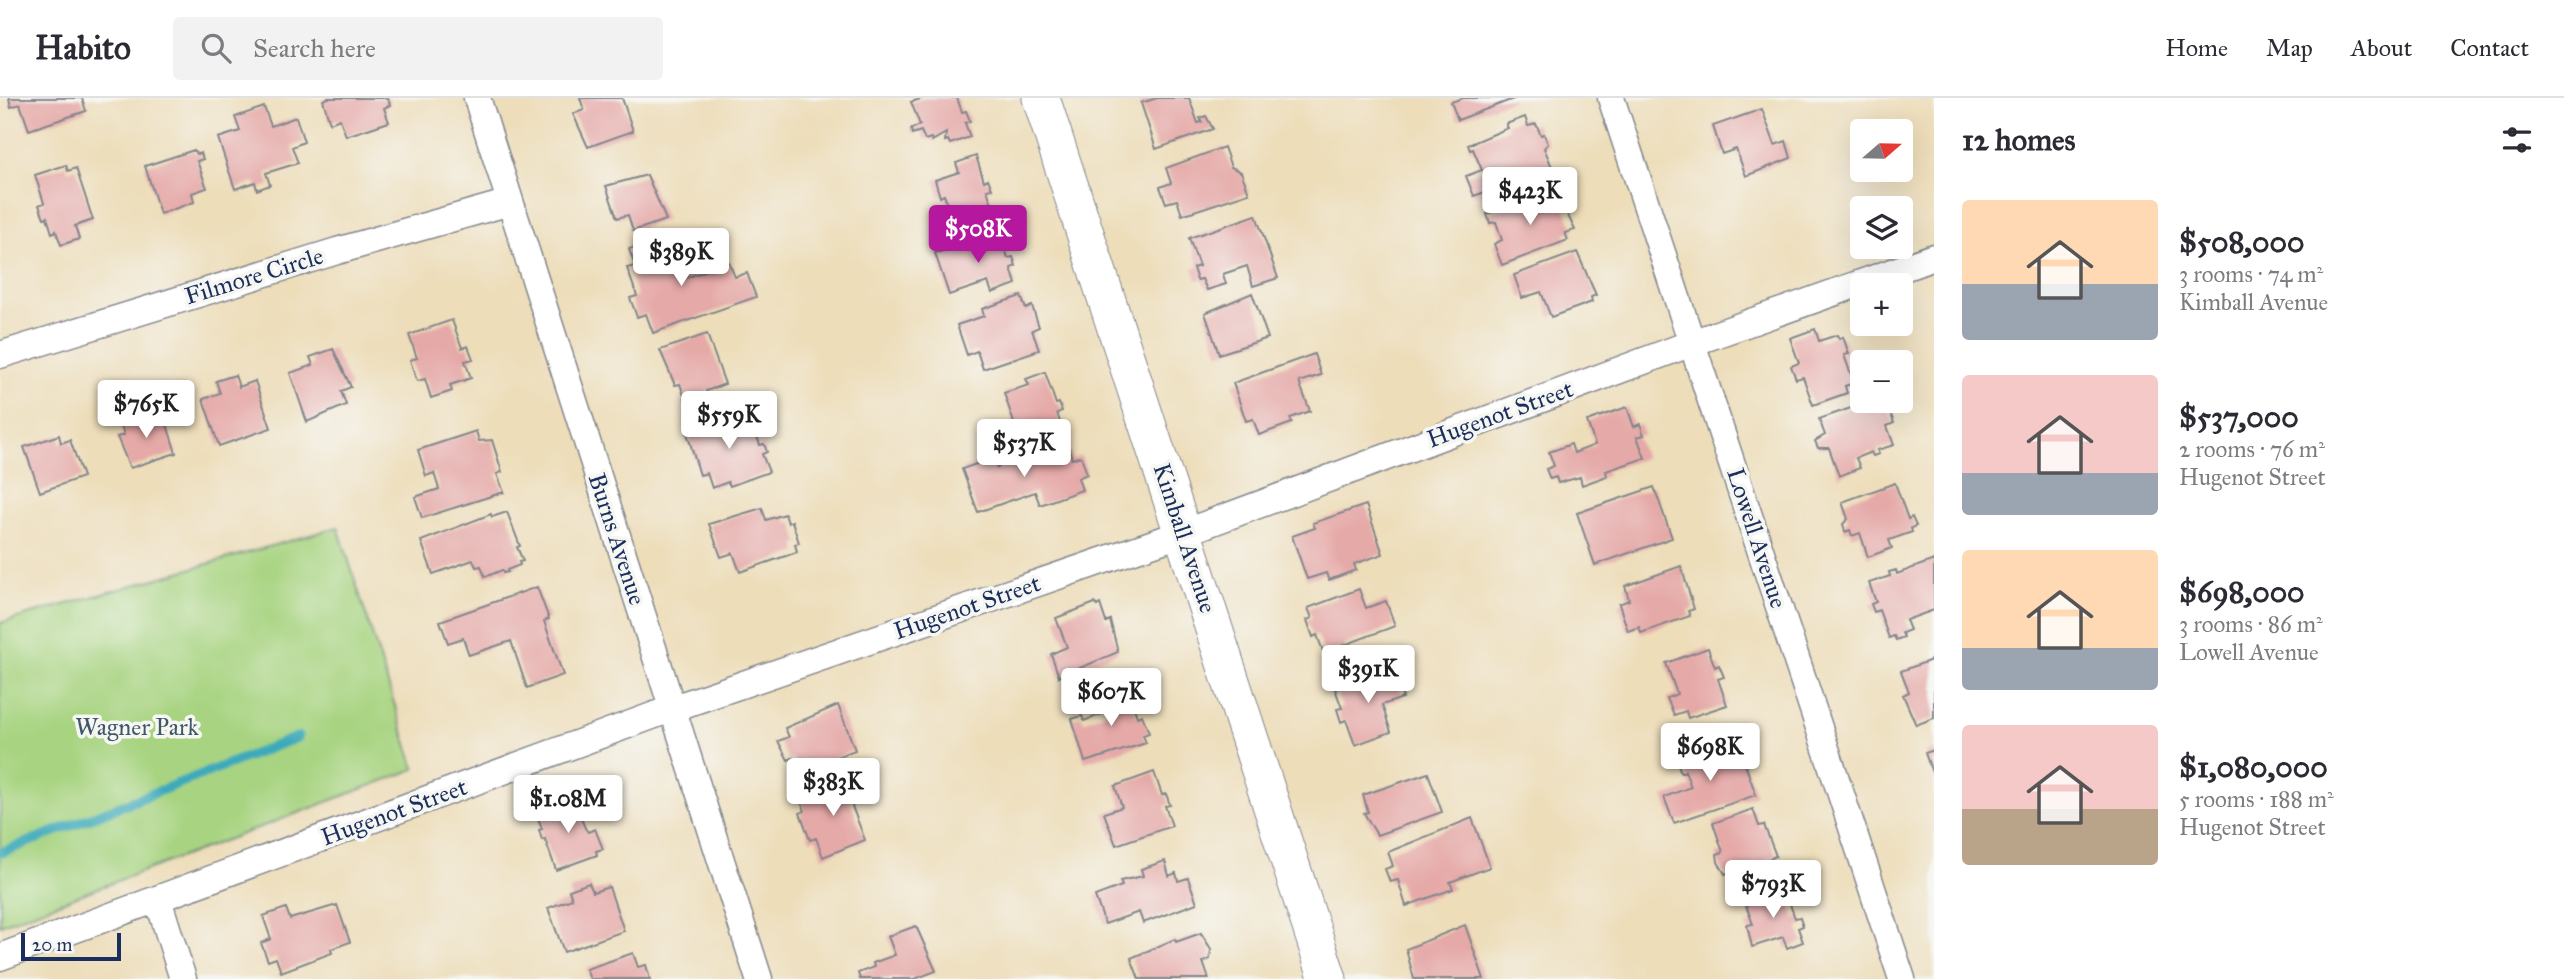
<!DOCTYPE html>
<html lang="en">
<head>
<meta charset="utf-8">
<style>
	:root { --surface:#fff; --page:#f2f2f3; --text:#2b2b33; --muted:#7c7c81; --line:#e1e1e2; --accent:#b5179e }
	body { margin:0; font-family:"IM FELL Great Primer",serif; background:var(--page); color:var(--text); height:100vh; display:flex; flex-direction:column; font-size:26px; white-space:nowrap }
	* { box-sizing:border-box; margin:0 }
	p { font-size:23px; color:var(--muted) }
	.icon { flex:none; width:38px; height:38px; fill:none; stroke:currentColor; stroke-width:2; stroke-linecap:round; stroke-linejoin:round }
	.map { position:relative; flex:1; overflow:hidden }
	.side { display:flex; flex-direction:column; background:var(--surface); width:630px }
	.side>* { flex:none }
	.needle { width:46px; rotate:70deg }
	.tools { position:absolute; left:1850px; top:21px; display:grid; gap:14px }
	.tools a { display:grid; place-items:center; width:63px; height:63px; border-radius:7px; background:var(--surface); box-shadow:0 7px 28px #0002; font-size:35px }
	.scale { position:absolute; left:21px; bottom:18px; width:100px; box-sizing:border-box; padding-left:7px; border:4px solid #1b2f5e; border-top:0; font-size:19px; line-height:24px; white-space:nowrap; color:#1b2f5e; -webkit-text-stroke:5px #f6f6f2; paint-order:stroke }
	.price { position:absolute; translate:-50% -60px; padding:0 16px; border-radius:7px; background:#fff; color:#222; font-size:23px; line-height:46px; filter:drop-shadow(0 2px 4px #0008) }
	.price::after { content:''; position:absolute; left:50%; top:42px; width:21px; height:16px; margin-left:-10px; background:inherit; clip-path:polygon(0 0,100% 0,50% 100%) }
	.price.current { background:var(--accent); color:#fff }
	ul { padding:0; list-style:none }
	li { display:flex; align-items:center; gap:21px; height:175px; padding:0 28px }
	li span { display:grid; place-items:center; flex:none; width:196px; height:140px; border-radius:7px; color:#555 }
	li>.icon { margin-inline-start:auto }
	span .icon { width:84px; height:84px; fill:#fffc; stroke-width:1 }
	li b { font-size:30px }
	h2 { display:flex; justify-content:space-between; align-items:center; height:84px; padding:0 28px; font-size:30px }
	header { display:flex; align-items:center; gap:42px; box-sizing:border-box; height:98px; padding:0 35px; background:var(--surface); border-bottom:2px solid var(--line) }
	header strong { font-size:33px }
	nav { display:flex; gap:38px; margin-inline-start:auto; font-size:24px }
	.search { width:490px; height:63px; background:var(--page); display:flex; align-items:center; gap:18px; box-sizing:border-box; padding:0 24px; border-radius:7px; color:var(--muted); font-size:26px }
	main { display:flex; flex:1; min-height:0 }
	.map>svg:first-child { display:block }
	.green { fill:#a8d481; stroke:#628270; stroke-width:2 }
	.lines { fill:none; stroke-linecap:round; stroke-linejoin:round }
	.stream { stroke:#3caaba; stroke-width:10 }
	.building { fill:#e5a9a7 }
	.street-casing { stroke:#84868c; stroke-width:29 }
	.secondary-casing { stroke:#84868c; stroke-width:39 }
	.street { stroke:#fff; stroke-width:26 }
	.secondary { stroke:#fff; stroke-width:37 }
	.labels { text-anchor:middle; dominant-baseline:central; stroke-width:7; stroke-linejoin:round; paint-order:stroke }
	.street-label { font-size:24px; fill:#1b2f5e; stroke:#f6f6f2 }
	.park-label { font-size:24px; fill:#3e5867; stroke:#f6f6f2 }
</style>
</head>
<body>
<header>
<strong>Habito</strong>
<div class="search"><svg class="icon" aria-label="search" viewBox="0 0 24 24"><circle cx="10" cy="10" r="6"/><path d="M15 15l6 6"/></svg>Search here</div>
<nav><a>Home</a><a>Map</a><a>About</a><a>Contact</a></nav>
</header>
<main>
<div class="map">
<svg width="1934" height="881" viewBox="0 0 1934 881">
	<rect width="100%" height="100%" fill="#f6f6f2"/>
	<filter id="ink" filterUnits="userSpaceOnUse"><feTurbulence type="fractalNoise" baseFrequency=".0143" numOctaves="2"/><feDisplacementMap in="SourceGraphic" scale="14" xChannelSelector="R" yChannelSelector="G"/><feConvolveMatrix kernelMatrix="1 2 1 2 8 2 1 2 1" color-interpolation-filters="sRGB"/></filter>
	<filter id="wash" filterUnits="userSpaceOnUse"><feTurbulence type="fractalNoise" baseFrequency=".00686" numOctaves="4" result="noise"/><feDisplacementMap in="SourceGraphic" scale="28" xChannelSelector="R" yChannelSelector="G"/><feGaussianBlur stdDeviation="1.57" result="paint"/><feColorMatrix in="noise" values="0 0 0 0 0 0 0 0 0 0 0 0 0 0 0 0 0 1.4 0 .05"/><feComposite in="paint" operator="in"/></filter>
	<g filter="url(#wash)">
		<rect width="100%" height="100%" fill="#edddb9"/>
		<!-- green -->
		<path class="green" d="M 338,429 L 415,671 L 0,827 L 0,525 Z"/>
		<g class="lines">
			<!-- stream -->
			<path class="stream" d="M 0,755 L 298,639"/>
		</g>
		<g id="blocks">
			<!-- building -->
			<path class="building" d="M 9,0 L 82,0 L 86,13 L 29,32 L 20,6 L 11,9 Z
				M 328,0 L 388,0 L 390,7 L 384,10 L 389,24 L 346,38 L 340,21 L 330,25 L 323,2 Z
				M 580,0 L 622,0 L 633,33 L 588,49 L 573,16 L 584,12 Z
				M 924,0 L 957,0 L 962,14 L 966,13 L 970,23 L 965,25 L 970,39 L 950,46 L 948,42 L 945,43 L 946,35 L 932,43 L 931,40 L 925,42 L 921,33 L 912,36 L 911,31 L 920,27 L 911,4 Z
				M 1157,0 L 1189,0 L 1198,25 L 1202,24 L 1200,20 L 1206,18 L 1213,31 L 1156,51 L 1141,5 Z
				M 1463,0 L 1516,0 L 1458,22 L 1451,4 Z
				M 264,9 L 271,28 L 296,19 L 304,44 L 292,49 L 298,65 L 266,75 L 270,87 L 257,92 L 255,84 L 235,91 L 218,40 L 240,33 L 235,19 Z
				M 1762,11 L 1775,47 L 1786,43 L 1791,60 L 1746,78 L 1736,51 L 1722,56 L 1713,28 Z
				M 1525,19 L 1528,28 L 1536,26 L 1541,37 L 1544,36 L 1548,46 L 1544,50 L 1552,69 L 1474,98 L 1466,78 L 1482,72 L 1473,51 L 1470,52 L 1468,47 L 1508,30 L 1506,26 Z
				M 1224,49 L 1231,69 L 1241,74 L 1249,95 L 1182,117 L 1177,102 L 1166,105 L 1160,89 L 1171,85 L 1166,70 Z
				M 194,52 L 196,56 L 201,55 L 203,61 L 197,63 L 207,90 L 192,95 L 194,104 L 160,116 L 145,68 Z
				M 976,58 L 984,83 L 988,81 L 992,91 L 987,92 L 993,109 L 953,122 L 944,97 L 940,99 L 935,82 L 959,74 L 956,65 Z
				M 66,67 L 68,73 L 76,70 L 93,122 L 75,128 L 79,141 L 61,147 L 56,133 L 52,135 L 47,119 L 44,120 L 39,107 L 44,105 L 35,77 Z
				M 647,77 L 666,122 L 633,133 L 628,117 L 617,120 L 606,88 Z
				M 1540,95 L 1544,107 L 1560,101 L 1575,132 L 1565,135 L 1568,142 L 1502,167 L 1494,146 L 1502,142 L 1496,124 L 1490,125 L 1487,116 Z
				M 1256,117 L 1278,180 L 1253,188 L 1247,168 L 1223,176 L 1226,186 L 1207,192 L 1202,181 L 1197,182 L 1193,170 L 1199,168 L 1189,140 Z
				M 998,131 L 1008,160 L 1013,159 L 1016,168 L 1011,170 L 1016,186 L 992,195 L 988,184 L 949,197 L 935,155 L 983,143 L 981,137 Z
				M 663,139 L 670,159 L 678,156 L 686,180 L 729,164 L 735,179 L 747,175 L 756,199 L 653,235 L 646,216 L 637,219 L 630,200 L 637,198 L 627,170 L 635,168 L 629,151 Z
				M 1577,154 L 1596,197 L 1591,199 L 1592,204 L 1551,219 L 1541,194 L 1522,200 L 1514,177 Z
				M 1252,195 L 1268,240 L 1219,256 L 1205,215 Z
				M 1021,198 L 1026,211 L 1032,208 L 1039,229 L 1032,232 L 1039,252 L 983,271 L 977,253 L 967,257 L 957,227 L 984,218 L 982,211 Z
				M 452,222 L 462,250 L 468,248 L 473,261 L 465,263 L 471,280 L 450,287 L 452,293 L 431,300 L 425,281 L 417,283 L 410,262 L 417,260 L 409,237 Z
				M 1815,231 L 1819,243 L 1837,237 L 1839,241 L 1843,239 L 1849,256 L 1844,257 L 1854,285 L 1845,288 L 1847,295 L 1813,307 L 1803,279 L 1796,281 L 1791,268 L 1799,265 L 1790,240 Z
				M 707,236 L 725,286 L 706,293 L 708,299 L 687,306 L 680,286 L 675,287 L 660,252 Z
				M 333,251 L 351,289 L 341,293 L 346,307 L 307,324 L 290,275 L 313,267 L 310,259 Z
				M 1314,256 L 1321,277 L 1299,284 L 1310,313 L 1290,320 L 1292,325 L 1259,337 L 1253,321 L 1246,323 L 1233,285 Z
				M 1045,274 L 1056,306 L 1059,305 L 1062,313 L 1057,315 L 1062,330 L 1041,337 L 1038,327 L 1017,334 L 1004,295 L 1029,287 L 1026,281 Z
				M 235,277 L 239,289 L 255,283 L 271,330 L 219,348 L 203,301 L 220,295 L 216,283 Z
				M 1871,303 L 1886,303 L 1894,325 L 1887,328 L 1894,347 L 1877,352 L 1879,356 L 1873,358 L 1871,354 L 1856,360 L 1860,370 L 1839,378 L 1829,350 L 1818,350 L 1815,343 L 1825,337 L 1819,321 Z
				M 1627,309 L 1634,329 L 1640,326 L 1644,337 L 1637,339 L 1645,360 L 1606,373 L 1607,378 L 1582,387 L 1580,379 L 1558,385 L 1556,379 L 1550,381 L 1546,371 L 1554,368 L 1549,354 L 1571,346 L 1574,355 L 1595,347 L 1587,323 Z
				M 748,313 L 760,347 L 764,346 L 767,354 L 762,356 L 769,374 L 730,388 L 728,384 L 712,390 L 707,375 L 700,377 L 687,335 Z
				M 163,314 L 176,355 L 130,370 L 117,339 L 124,337 L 121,328 Z
				M 476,333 L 479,343 L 492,342 L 502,374 L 497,376 L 504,394 L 422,420 L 415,399 L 439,391 L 434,375 L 426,378 L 418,352 Z
				M 59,337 L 61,345 L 70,342 L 83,379 L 40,394 L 24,349 Z
				M 1069,351 L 1072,361 L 1081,358 L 1087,376 L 1078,380 L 1082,392 L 1040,407 L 1035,394 L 978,414 L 962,371 L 993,360 L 997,370 L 999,369 L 997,362 L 1012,356 L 1016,367 L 1031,361 L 1032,364 Z
				M 1895,385 L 1908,421 L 1912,419 L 1916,428 L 1911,430 L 1912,434 L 1889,442 L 1892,450 L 1868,459 L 1860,435 L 1852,438 L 1850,432 L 1845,434 L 1843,426 L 1848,421 L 1842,404 Z
				M 1654,389 L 1672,440 L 1595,467 L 1577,415 Z
				M 1366,407 L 1383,456 L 1354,466 L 1356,472 L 1329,482 L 1326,475 L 1307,481 L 1292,438 L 1315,430 L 1313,425 Z
				M 762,410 L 766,422 L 785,416 L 788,425 L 792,423 L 799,445 L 795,446 L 797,454 L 740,474 L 733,455 L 721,459 L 709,426 Z
				M 507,414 L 520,448 L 517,449 L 523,463 L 519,464 L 520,467 L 507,472 L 508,474 L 503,475 L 502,472 L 485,479 L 481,468 L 476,469 L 473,462 L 433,476 L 421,443 L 491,416 L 492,419 Z
				M 1934,462 L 1934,512 L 1906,522 L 1910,532 L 1902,535 L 1904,539 L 1896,542 L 1894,538 L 1889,540 L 1879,512 L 1874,514 L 1871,506 L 1876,504 L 1869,485 L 1890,478 L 1889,474 L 1896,472 L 1897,476 Z
				M 1681,468 L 1694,511 L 1688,513 L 1690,518 L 1641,535 L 1639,529 L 1628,533 L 1619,506 L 1629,502 L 1625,488 Z
				M 537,489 L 549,521 L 544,523 L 563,577 L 527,590 L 511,543 L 469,557 L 463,540 L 448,545 L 440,523 Z
				M 1359,491 L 1366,510 L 1386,503 L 1395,528 L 1344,547 L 1347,557 L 1327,564 L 1317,537 L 1313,539 L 1307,522 L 1312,520 L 1308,510 Z
				M 1095,505 L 1097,508 L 1100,506 L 1106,524 L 1110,522 L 1118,554 L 1059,579 L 1051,556 L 1067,549 L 1056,520 Z
				M 1708,550 L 1715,569 L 1719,567 L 1724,579 L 1718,581 L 1727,607 L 1688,620 L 1686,613 L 1674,617 L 1667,600 L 1677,596 L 1666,565 Z
				M 1934,561 L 1934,620 L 1916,627 L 1903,597 L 1909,594 L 1901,573 Z
				M 1392,571 L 1403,600 L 1382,607 L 1391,634 L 1355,647 L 1346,622 L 1341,624 L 1337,611 L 1342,610 L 1335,591 Z
				M 1127,589 L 1137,619 L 1142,617 L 1149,635 L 1143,637 L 1146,645 L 1085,664 L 1072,621 L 1082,618 L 1084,623 L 1110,613 L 1104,598 Z
				M 838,607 L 855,652 L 821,665 L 824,674 L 805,681 L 801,671 L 798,672 L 793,660 L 788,662 L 778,643 L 789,639 L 785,630 Z
				M 1730,644 L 1737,663 L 1742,661 L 1745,666 L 1756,697 L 1674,725 L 1664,699 L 1691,689 L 1685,673 L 1681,675 L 1677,663 Z
				M 1934,652 L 1934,680 L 1925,655 Z
				M 1154,674 L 1162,697 L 1166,696 L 1170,707 L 1165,708 L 1172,728 L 1116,747 L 1104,715 L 1122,709 L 1115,688 Z
				M 1428,675 L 1442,714 L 1377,737 L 1364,715 L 1368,714 L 1363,697 Z
				M 852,680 L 860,699 L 850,703 L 865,742 L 823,759 L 816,740 L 810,742 L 800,715 L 805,713 L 800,702 Z
				M 569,701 L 571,706 L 575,705 L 585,730 L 588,734 L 595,731 L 603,751 L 596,753 L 597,757 L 556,772 L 545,741 L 542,742 L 539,732 L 542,731 L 537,717 Z
				M 1753,711 L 1759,728 L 1764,727 L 1776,758 L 1766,762 L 1770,771 L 1751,778 L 1747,768 L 1725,776 L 1718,764 L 1717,756 L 1723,754 L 1713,725 Z
				M 1472,720 L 1490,769 L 1450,784 L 1453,791 L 1406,808 L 1398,782 L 1390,784 L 1385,771 L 1393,768 L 1388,754 Z
				M 1165,763 L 1169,778 L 1176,775 L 1178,783 L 1188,780 L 1197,805 L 1143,825 L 1139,814 L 1105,826 L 1095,798 L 1122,788 L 1120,783 L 1143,778 L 1141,771 Z
				M 589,785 L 593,794 L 609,789 L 624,833 L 564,854 L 548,810 L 572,801 L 569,792 Z
				M 1784,790 L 1795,820 L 1800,819 L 1803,828 L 1798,830 L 1803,844 L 1787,850 L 1783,839 L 1752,849 L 1747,827 L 1753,826 L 1745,805 Z
				M 337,807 L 350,844 L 331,851 L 332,855 L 281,874 L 276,860 L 268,863 L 261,845 L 271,841 L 263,818 L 286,810 L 290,821 Z
				M 1465,827 L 1484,881 L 1414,881 L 1406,851 Z
				M 916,828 L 936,873 L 915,881 L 860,881 L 858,875 L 874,869 L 873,865 L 895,857 L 888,838 Z
				M 1201,835 L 1211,851 L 1210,861 L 1203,864 L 1209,881 L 1139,881 L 1131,860 L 1175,841 L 1176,844 Z
				M 633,855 L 638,869 L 646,867 L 650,881 L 590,881 L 586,871 Z"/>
		</g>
	</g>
	<g filter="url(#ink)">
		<use href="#blocks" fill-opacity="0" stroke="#84868c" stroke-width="2"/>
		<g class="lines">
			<!-- street casing -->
			<g class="street-casing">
				<path id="street" d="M 477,0 L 759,881
					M 1611,0 L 1902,881
					M 0,257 L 337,153 L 510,104
					M 158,801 L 183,881
					M 0,859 L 671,611 L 1183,435 L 1692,245 L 1934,159"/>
			</g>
			<!-- secondary casing -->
			<g class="secondary-casing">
				<path id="secondary" d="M 1041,0 L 1328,881"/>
			</g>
			<!-- street -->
			<use href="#street" class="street"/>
			<!-- secondary -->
			<use href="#secondary" class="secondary"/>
		</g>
	</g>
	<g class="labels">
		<!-- street labels -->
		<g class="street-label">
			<text transform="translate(254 178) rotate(-17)">Filmore Circle</text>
			<text transform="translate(1500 316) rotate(-20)">Hugenot Street</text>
			<text transform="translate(1185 440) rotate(72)">Kimball Avenue</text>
			<text transform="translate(1757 440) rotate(72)">Lowell Avenue</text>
			<text transform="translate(617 441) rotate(72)">Burns Avenue</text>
			<text transform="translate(967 509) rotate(-19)">Hugenot Street</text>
			<text transform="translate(394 714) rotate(-20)">Hugenot Street</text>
		</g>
		<!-- park labels -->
		<g class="park-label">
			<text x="137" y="629">Wagner Park</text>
		</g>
	</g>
</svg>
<div class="tools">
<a><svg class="needle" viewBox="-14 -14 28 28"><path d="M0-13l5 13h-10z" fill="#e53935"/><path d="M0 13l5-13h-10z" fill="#7c7c81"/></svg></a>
<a><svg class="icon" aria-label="layers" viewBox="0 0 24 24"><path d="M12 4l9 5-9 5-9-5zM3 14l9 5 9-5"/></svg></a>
<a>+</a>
<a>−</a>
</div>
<div class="scale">20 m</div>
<b class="price" style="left:1530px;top:129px">$423K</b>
<b class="price current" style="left:978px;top:167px">$508K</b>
<b class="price" style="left:681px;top:190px">$389K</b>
<b class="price" style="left:146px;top:342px">$765K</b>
<b class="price" style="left:729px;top:353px">$559K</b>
<b class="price" style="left:1024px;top:381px">$537K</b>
<b class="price" style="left:1368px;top:607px">$391K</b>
<b class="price" style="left:1111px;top:630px">$607K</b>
<b class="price" style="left:1710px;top:685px">$698K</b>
<b class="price" style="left:833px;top:720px">$383K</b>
<b class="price" style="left:568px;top:737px">$1.08M</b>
<b class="price" style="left:1773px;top:822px">$793K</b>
</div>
<section class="side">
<h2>12 homes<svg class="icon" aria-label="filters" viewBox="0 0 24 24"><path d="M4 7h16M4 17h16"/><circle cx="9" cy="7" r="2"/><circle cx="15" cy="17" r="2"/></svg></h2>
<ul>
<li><span style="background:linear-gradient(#ffd9b3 60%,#9aa5b1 0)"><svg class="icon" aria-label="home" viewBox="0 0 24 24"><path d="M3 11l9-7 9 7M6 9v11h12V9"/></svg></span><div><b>$508,000</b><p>3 rooms · 74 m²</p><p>Kimball Avenue</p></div></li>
<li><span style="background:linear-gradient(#f6c9c9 70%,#9aa5b1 0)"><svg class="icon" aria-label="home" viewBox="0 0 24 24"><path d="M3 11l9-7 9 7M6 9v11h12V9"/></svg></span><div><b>$537,000</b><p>2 rooms · 76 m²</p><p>Hugenot Street</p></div></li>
<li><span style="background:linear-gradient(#ffd9b3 70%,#9aa5b1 0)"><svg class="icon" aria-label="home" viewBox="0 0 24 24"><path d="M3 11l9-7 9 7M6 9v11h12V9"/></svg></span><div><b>$698,000</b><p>3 rooms · 86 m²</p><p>Lowell Avenue</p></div></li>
<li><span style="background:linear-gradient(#f6c9c9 60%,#b9a48a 0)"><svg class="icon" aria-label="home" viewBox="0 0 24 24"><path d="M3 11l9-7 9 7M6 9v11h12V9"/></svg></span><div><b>$1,080,000</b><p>5 rooms · 188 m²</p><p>Hugenot Street</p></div></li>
</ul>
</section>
</main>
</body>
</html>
